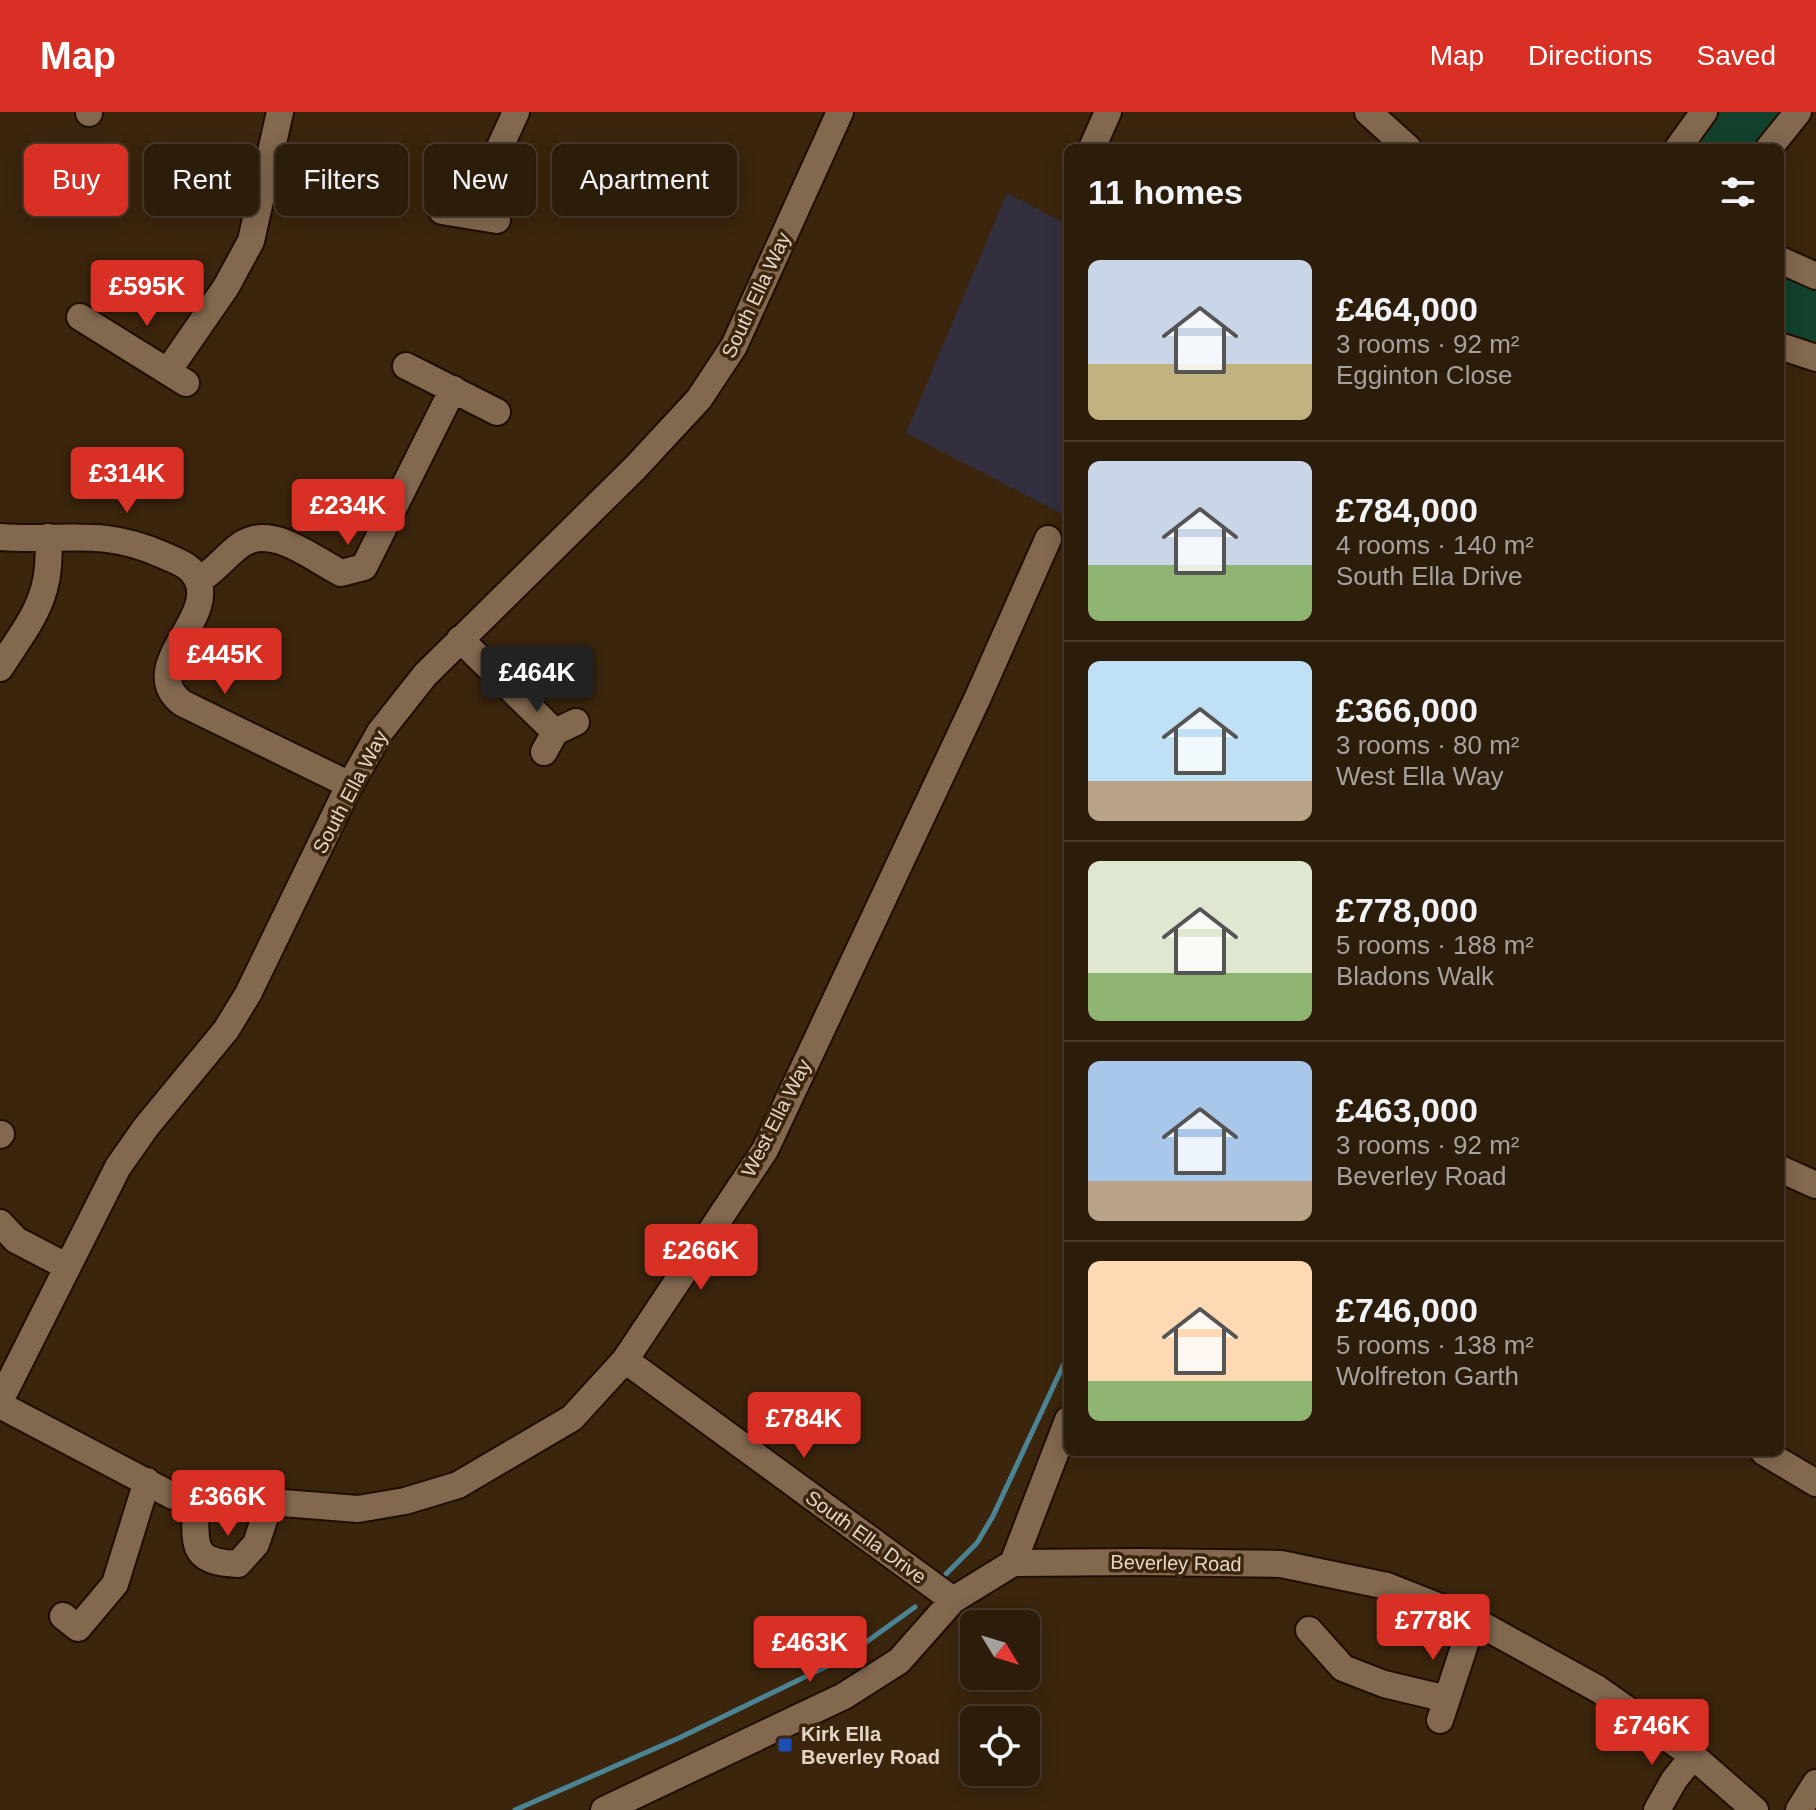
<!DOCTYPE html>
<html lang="en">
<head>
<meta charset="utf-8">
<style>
	:root { --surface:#2c1c0a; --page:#342513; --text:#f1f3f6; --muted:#a6a19c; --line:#483a2b; --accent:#d93025 }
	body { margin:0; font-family:Helvetica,sans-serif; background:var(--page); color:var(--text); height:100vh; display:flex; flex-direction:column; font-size:30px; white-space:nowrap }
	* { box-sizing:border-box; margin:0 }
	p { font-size:26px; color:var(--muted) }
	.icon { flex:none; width:44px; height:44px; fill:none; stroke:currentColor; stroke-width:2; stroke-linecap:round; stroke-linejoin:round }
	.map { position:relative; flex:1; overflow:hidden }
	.drawer { position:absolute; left:1064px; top:32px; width:720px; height:1312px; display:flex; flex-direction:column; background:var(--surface); border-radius:12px; box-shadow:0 4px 20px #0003,0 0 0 2px var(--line) }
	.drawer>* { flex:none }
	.top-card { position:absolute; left:24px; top:32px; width:760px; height:72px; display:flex; gap:16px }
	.needle { width:52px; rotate:128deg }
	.buttons { position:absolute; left:960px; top:1498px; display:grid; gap:16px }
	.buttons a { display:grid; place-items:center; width:80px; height:80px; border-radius:12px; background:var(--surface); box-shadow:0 4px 20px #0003,0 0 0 2px var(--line); font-size:40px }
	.price { position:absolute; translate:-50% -68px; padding:0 18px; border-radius:8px; background:var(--accent); color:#fff; font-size:26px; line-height:52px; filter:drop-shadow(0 2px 4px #0008) }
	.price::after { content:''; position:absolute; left:50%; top:48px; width:24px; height:18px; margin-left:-12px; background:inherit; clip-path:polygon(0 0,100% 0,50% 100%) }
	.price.active { background:#222; color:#fff }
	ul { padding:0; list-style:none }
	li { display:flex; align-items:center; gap:24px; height:200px; padding:0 24px }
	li+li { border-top:2px solid var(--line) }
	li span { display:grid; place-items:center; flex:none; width:224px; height:160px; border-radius:12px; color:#555 }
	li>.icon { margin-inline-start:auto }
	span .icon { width:96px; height:96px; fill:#fffc; stroke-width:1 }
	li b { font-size:34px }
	h2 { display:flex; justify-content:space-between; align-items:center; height:96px; padding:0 24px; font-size:34px }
	.tag { padding:0 28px; border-radius:12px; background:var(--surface); box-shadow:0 4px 20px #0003,0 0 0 2px var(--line); font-size:28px; line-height:72px }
	.tag.active { background:var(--accent); color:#fff }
	header { display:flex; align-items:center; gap:48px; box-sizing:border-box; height:112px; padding:0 40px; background:var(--accent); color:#fff }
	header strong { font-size:38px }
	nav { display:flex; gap:44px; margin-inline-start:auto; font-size:28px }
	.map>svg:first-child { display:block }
	.education { fill:#332f3f }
	.green { fill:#12422d }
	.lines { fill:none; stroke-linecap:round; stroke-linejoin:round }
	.stream { stroke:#4b8595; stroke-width:5 }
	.minor-casing { stroke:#210d00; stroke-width:30 }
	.minor { stroke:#82684f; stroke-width:26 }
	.transit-dot { fill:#1a4fb4; stroke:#3b250d; stroke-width:3 }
	.labels { text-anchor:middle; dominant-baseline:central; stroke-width:7; stroke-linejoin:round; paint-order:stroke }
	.street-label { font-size:20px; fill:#e4d5c7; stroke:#3b250d }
	.poi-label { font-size:20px; font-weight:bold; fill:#e4d5c7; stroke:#3b250d; text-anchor:start }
</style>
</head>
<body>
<header>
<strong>Map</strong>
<nav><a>Map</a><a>Directions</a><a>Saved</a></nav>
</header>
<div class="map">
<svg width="1816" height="1698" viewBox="0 0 1816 1698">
	<rect width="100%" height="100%" fill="#3b250d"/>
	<!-- education -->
	<path class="education" d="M 1007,81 L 1068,113 L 1068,405 L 906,321 Z"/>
	<!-- green -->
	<path class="green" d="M 1716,0 L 1788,0 L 1758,36 L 1690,36 Z
		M 1780,157 L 1816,173 L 1816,233 L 1780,220 Z"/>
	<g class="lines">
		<!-- stream -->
		<path class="stream" d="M 946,1462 L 977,1431 L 993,1404 L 1068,1243
			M 515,1698 L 679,1626 L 844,1546 L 915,1495"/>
		<!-- minor casing -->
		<g class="minor-casing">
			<path id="minor" d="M 1368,0 L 1408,36
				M 89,1 L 89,0
				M 1092,36 L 1108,0
				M 1678,36 L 1704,0
				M 1769,36 L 1798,0
				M 442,99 L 497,108
				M 469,103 L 516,0
				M 1780,148 L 1816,164
				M 80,205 L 186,271
				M 1780,234 L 1816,246
				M 406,254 L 497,300
				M 168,259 L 226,175 L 251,129 L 280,0
				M 0,425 C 64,430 100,415 163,443 C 176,449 191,453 197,467 C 217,507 136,555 182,591 L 350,673
				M 198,469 C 215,459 226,443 242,432 C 273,412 313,447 341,461 L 364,455 L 453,277
				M 460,527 L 555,620
				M 0,556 C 31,508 53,485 48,425
				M 544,640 L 555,620 L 576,610
				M 0,1023 L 1,1022
				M 1780,1057 L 1816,1073
				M 0,1111 L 16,1128 L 66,1154
				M 625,1248 L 953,1488
				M 0,1289 L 118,1055 L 146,1015 L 226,918 L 248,882 L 345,682 L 380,620 L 425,563 L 635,356 L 699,287 L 734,234 L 840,0
				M 0,1293 L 173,1384 L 195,1388 L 229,1379 L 270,1390 L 358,1397 L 405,1389 L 458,1373 L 572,1306 L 625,1248 L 765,1038 L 978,585 L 1048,427
				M 1764,1340 L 1816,1371
				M 195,1388 C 197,1429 186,1450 238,1452 L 256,1432 L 270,1390
				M 1013,1451 L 1068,1308
				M 63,1504 L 78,1516 L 115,1472 L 147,1369
				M 1309,1518 L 1343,1556 L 1384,1572 L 1447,1587
				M 1440,1608 L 1473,1508
				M 604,1698 L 844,1584 L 899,1549 L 953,1488 L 1013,1451 L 1139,1450 L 1281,1452 L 1387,1474 L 1473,1508 L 1598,1577 L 1693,1644 L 1755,1698
				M 1657,1698 L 1674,1668 L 1693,1644
				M 1799,1698 L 1816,1671"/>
		</g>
		<!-- minor -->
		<use href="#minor" class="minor"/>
	</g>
	<!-- markers -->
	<rect class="transit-dot" x="777" y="1625" width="16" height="16" rx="4"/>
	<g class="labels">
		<!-- street labels -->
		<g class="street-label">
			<text transform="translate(756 183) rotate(-65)">South Ella Way</text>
			<text transform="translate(350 680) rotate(-62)">South Ella Way</text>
			<text transform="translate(776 1006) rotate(-63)">West Ella Way</text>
			<text transform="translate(866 1425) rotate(36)">South Ella Drive</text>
			<text transform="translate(1176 1451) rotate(1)">Beverley Road</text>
		</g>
		<!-- poi labels -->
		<g class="poi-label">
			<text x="801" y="1622">Kirk Ella<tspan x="801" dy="23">Beverley Road</tspan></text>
		</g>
	</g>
</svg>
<div class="buttons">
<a><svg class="needle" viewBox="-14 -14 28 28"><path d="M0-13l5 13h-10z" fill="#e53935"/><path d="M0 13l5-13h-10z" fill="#a6a19c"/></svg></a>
<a><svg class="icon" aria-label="locate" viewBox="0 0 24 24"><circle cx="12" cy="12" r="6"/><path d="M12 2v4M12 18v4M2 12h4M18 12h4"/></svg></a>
</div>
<b class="price" style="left:147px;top:216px">£595K</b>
<b class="price" style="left:127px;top:403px">£314K</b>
<b class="price" style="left:348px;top:435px">£234K</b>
<b class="price" style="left:225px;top:584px">£445K</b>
<b class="price active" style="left:537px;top:602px">£464K</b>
<b class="price" style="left:701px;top:1180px">£266K</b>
<b class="price" style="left:804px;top:1348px">£784K</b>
<b class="price" style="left:228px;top:1426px">£366K</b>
<b class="price" style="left:1433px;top:1550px">£778K</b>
<b class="price" style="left:810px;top:1572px">£463K</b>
<b class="price" style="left:1652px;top:1655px">£746K</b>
<div class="top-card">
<a class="tag active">Buy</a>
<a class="tag">Rent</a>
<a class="tag">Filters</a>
<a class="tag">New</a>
<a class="tag">Apartment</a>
</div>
<section class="drawer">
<h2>11 homes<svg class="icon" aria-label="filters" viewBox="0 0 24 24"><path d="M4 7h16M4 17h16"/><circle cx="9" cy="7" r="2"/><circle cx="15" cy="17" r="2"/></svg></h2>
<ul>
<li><span style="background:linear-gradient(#c9d6e8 65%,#c2b280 0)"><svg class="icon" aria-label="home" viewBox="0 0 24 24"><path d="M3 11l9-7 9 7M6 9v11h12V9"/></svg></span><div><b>£464,000</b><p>3 rooms · 92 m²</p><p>Egginton Close</p></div></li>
<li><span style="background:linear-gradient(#c9d6e8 65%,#8fb573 0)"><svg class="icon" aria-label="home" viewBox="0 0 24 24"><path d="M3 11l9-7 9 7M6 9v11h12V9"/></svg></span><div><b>£784,000</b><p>4 rooms · 140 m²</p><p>South Ella Drive</p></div></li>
<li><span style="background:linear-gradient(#bfe0f5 75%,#b9a48a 0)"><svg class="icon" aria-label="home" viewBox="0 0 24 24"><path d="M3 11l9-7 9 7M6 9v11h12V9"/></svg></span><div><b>£366,000</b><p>3 rooms · 80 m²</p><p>West Ella Way</p></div></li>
<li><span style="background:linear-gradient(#dfe7d0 70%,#8fb573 0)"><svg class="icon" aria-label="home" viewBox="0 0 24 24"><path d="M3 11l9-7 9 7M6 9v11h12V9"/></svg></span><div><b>£778,000</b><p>5 rooms · 188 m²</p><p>Bladons Walk</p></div></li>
<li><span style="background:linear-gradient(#a9c7e8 75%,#b9a48a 0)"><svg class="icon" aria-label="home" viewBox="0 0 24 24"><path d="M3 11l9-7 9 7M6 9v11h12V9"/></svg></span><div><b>£463,000</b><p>3 rooms · 92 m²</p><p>Beverley Road</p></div></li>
<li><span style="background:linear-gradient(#ffd9b3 75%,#8fb573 0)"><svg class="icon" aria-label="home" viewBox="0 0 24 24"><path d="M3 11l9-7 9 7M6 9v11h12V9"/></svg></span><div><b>£746,000</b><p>5 rooms · 138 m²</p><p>Wolfreton Garth</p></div></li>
</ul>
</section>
</div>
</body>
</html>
